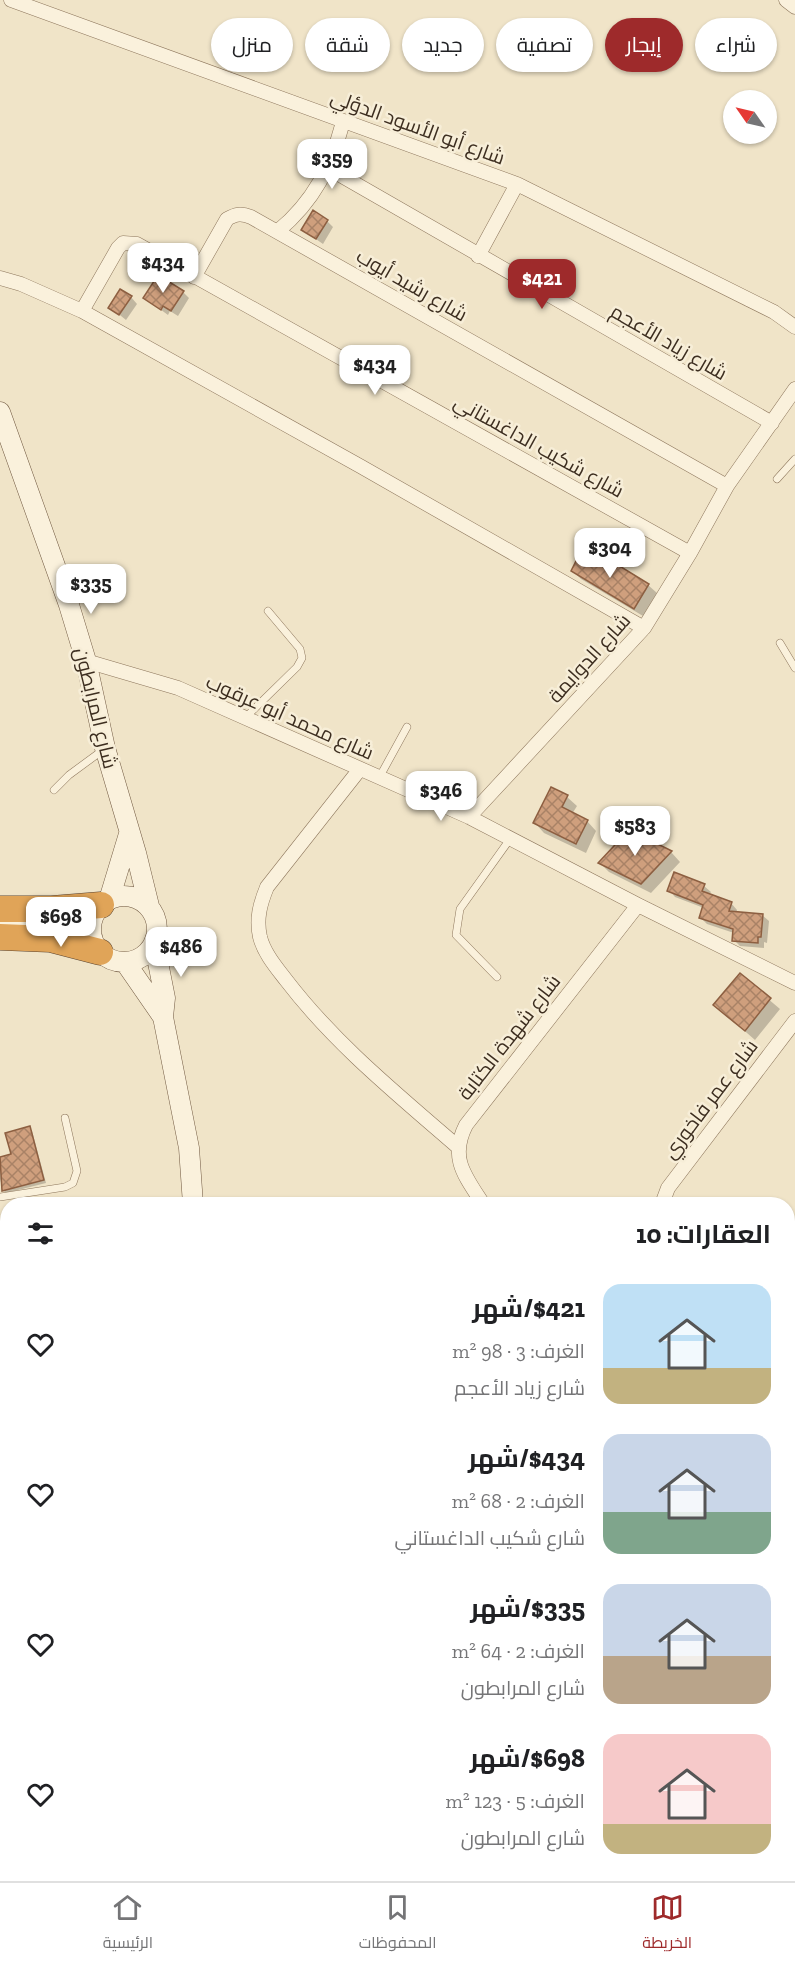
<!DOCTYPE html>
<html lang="ar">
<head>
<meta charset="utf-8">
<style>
	:root { --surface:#fff; --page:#f2f2f2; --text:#202124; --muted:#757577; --line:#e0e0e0; --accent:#9e2a2b }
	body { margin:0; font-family:"Zilla Slab",Cairo,serif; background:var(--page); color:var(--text); direction:rtl; height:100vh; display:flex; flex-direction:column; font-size:22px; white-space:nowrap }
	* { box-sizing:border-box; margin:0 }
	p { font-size:20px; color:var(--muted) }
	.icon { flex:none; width:33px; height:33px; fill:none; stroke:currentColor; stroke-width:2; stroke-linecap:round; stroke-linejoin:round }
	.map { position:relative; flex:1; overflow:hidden; direction:ltr }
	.sheet { position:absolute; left:0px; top:1197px; width:795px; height:684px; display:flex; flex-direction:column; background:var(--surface); border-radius:24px 24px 0 0; box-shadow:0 2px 4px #0004; direction:rtl }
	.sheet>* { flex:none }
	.guide { position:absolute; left:18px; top:18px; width:759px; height:54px; direction:rtl; display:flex; gap:12px }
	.needle { width:39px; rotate:304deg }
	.buttons { position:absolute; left:723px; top:90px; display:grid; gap:12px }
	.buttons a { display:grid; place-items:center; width:54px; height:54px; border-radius:50%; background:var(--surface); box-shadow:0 2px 4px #0004; font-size:30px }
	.price { position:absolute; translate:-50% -51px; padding:0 14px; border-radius:12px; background:#fff; color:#222; font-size:20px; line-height:39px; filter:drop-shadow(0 2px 3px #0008) }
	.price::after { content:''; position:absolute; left:50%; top:36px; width:18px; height:14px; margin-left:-9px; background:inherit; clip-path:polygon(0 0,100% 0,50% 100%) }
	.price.selected { background:var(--accent); color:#fff }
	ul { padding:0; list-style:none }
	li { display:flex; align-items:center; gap:18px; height:150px; padding:0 24px }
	li span { display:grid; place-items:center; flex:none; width:168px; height:120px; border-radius:18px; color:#555 }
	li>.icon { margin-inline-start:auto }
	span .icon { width:72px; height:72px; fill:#fffc; stroke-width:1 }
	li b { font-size:26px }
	h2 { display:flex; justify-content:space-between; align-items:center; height:72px; padding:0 24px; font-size:26px }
	.pill { padding:0 21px; border-radius:27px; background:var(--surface); box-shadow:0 2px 4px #0004; font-size:21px; line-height:54px }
	.pill.selected { background:var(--accent); color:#fff }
	.tabs { display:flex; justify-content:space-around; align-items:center; height:84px; border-top:2px solid var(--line); background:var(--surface); font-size:16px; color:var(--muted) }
	.tabs a { display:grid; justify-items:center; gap:3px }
	.tabs .selected { color:var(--accent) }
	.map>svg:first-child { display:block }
	.shadow { fill:#0003 }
	.building { fill:url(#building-cross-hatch); stroke:#8d5f41; stroke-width:1.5 }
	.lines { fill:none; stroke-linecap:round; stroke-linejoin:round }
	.lane-casing { stroke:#8d765c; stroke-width:8 }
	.street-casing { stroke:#8d765c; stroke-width:15 }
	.secondary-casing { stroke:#6f573f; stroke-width:21 }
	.highway-casing { stroke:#5b4430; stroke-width:27 }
	.lane { stroke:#faf1dc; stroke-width:7 }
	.street { stroke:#faf1dc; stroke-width:14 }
	.secondary { stroke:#faf1dc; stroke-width:20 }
	.highway { stroke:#e0a458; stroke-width:26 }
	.labels { text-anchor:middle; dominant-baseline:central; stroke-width:5; stroke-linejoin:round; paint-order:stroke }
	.street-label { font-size:20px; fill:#3d2e20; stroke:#f7eed8 }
</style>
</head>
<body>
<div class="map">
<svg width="795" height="1881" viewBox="0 0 795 1881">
	<defs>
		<pattern id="building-cross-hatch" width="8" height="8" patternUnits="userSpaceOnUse" patternTransform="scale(1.5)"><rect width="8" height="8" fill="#cf9f7d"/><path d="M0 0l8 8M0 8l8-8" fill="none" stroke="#a98266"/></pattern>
	</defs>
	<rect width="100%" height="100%" fill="#f0e4c8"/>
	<!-- shadow -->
	<path class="shadow" d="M 327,221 L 333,227 L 323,244 L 303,230 Z
		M 183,292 L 189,298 L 178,316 L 170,311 L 168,315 L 145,298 Z
		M 131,297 L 137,304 L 126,320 L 110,307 Z
		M 618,567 L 648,585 L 657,593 L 643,616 L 581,579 L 573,571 L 617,570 Z
		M 567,797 L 577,806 L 572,814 L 587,821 L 596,831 L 586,853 L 544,833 L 535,823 Z
		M 629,832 L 671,852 L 680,862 L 651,893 L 609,872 L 600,863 Z
		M 675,874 L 704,886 L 711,892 L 709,895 L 731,903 L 737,910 L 736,913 L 762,915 L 769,921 L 767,943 L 764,942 L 764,948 L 740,946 L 734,940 L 734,933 L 707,924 L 701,918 L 704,908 L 675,897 L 669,890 Z
		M 740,975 L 780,1009 L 755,1040 L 715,1005 Z
		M 29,1128 L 32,1131 L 46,1183 L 6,1193 L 3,1190 L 0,1179 L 0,1159 L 12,1155 Z
		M 94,1874 L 122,1874 L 112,1881 L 100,1881 Z
		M 436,1874 L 439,1874 L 446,1881 L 424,1881 Z
		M 608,1874 L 611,1874 L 617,1881 L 594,1881 Z
		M 755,1874 L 783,1874 L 786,1881 L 758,1881 Z
		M 277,1875 L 283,1881 L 269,1881 Z"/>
	<!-- building -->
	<path class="building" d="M 313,210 L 328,220 L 316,239 L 301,230 Z
		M 158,275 L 184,291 L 171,311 L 163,306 L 161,310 L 143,298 Z
		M 120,289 L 132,296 L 119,315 L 108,308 Z
		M 582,549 L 616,568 L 618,565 L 649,584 L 634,609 L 571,571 Z
		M 551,787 L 568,795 L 562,807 L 588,820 L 576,844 L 533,823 Z
		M 629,830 L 672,851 L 641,884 L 598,863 Z
		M 674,872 L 705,884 L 702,891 L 732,902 L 729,911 L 763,914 L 761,937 L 758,937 L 758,943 L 732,941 L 733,929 L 699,918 L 703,905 L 667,891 Z
		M 740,973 L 771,998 L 745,1031 L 713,1005 Z
		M 30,1126 L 44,1180 L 2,1191 L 0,1157 L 11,1154 L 5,1133 Z"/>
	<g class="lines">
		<!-- lane casing -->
		<g class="lane-casing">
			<path id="lane" d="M 777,479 L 795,459
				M 780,643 L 795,668
				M 246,717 L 297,667 L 302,658 L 300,649 L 268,611
				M 379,778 L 407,727
				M 54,790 L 69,775 L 103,750
				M 497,977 L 456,935 L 460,909 L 510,839
				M 0,1197 L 65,1187 L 73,1183 L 77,1171 L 65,1118"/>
		</g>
		<!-- street casing -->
		<g class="street-casing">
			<path id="street" d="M 11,0 L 517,184 L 774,312 L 795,327
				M 786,0 L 795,7
				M 328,168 L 772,423
				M 278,231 C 314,201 331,167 343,122
				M 478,256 L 517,184
				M 194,277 L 227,219 C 236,214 241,213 251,217 L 727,486
				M 0,278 L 21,284 L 82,311 L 360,466 L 644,628
				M 82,311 L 118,248 L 123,243 L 137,244 L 690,553
				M 86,661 L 178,688 L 469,817 L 638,905 L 795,983
				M 360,769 L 267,887 C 260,904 256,919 260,937 C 264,953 276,967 286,980 C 335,1044 397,1094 458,1147
				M 469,817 L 644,628 L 690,553 L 727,486 L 795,389
				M 0,923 L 37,925 L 57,930
				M 483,1204 C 465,1176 449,1158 466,1125 L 638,905
				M 662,1204 L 668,1188 L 795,1021
				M 788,1394 L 795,1393
				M 788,1739 L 795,1734
				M 788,1863 L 793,1881
				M 162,1874 L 169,1881
				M 304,1874 L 310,1881
				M 664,1874 L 667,1881
				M 530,1881 L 543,1874"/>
		</g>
		<!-- secondary casing -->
		<g class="secondary-casing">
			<path id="secondary" d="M 0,412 L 69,605 L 86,661 L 105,748 L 136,853 L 149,906
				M91 929a33 33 0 1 1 66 0a33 33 0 1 1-66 0Z
				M 109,900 L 129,834
				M 154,942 L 165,998 L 163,1017 L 189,1148 L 193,1204
				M 125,962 L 163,1017
				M 0,1437 L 8,1435
				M 788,1638 L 795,1649
				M 55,1881 L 59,1874"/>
		</g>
		<!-- highway casing -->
		<g class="highway-casing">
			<path id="highway" d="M 0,909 L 52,909 L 101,905
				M 0,937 L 50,939 L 100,952"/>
		</g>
		<!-- lane -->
		<use href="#lane" class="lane"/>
		<!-- street -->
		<use href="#street" class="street"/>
		<!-- secondary -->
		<use href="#secondary" class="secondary"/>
		<!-- highway -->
		<use href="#highway" class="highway"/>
	</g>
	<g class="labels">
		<!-- street labels -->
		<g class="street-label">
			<text transform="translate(418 127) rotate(20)">شارع أبو الأسود الدؤلي</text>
			<text transform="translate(412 285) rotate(30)">شارع رشيد أيوب</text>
			<text transform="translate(669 342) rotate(30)">شارع زياد الأعجم</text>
			<text transform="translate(539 446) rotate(29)">شارع شكيب الداغستاني</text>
			<text transform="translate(589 658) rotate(-48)">شارع الدوايمة</text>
			<text transform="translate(96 708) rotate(76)">شارع المرابطون</text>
			<text transform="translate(290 717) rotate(24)">شارع محمد أبو عرقوب</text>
			<text transform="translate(509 1037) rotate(-52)">شارع شهدة الكتابة</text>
			<text transform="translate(710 1099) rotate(-53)">شارع عمر فاخوري</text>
		</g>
	</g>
</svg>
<div class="buttons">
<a><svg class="needle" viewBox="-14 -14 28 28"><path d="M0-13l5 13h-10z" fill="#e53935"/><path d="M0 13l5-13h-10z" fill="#757577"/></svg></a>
</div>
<b class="price" style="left:332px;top:190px">$359</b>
<b class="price" style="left:163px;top:294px">$434</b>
<b class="price selected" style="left:542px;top:310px">$421</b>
<b class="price" style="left:375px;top:396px">$434</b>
<b class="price" style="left:610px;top:579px">$304</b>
<b class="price" style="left:91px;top:615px">$335</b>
<b class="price" style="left:441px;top:822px">$346</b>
<b class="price" style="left:635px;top:857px">$583</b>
<b class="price" style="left:61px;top:948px">$698</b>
<b class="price" style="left:181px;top:978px">$486</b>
<div class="guide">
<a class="pill">شراء</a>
<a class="pill selected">إيجار</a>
<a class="pill">تصفية</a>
<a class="pill">جديد</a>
<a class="pill">شقة</a>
<a class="pill">منزل</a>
</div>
<section class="sheet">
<h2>العقارات: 10<svg class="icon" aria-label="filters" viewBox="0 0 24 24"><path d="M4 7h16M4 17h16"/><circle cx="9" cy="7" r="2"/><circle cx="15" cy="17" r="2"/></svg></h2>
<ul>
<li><span style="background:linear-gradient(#bfe0f5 70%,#c2b280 0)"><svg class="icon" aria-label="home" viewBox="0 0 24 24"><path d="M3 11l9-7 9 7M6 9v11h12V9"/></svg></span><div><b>$421/شهر</b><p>الغرف: 3 · 98 m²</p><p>شارع زياد الأعجم</p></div><svg class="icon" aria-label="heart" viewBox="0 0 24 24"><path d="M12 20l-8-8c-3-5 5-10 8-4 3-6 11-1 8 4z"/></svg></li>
<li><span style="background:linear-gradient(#c9d6e8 65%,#7fa58c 0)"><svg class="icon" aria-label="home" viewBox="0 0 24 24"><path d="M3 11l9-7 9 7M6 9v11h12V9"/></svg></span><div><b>$434/شهر</b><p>الغرف: 2 · 68 m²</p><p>شارع شكيب الداغستاني</p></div><svg class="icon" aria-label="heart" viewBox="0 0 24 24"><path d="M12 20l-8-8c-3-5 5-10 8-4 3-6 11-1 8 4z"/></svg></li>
<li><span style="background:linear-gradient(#c9d6e8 60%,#b9a48a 0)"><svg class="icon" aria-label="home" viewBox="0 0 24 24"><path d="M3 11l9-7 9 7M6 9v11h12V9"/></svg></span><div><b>$335/شهر</b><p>الغرف: 2 · 64 m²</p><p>شارع المرابطون</p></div><svg class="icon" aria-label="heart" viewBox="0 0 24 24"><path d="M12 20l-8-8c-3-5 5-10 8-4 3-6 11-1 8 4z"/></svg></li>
<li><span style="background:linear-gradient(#f6c9c9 75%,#c2b280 0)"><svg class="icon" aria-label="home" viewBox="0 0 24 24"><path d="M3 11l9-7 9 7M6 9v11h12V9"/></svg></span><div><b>$698/شهر</b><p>الغرف: 5 · 123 m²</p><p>شارع المرابطون</p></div><svg class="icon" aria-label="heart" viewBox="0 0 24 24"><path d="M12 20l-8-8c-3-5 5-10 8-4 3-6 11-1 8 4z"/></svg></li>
</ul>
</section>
</div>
<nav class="tabs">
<a class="selected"><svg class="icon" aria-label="map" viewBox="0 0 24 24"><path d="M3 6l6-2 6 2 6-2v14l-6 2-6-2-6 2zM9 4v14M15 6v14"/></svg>الخريطة</a>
<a><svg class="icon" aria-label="saved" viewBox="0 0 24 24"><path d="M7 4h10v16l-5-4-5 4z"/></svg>المحفوظات</a>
<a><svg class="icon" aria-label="home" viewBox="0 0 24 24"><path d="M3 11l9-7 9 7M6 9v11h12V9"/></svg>الرئيسية</a>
</nav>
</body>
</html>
